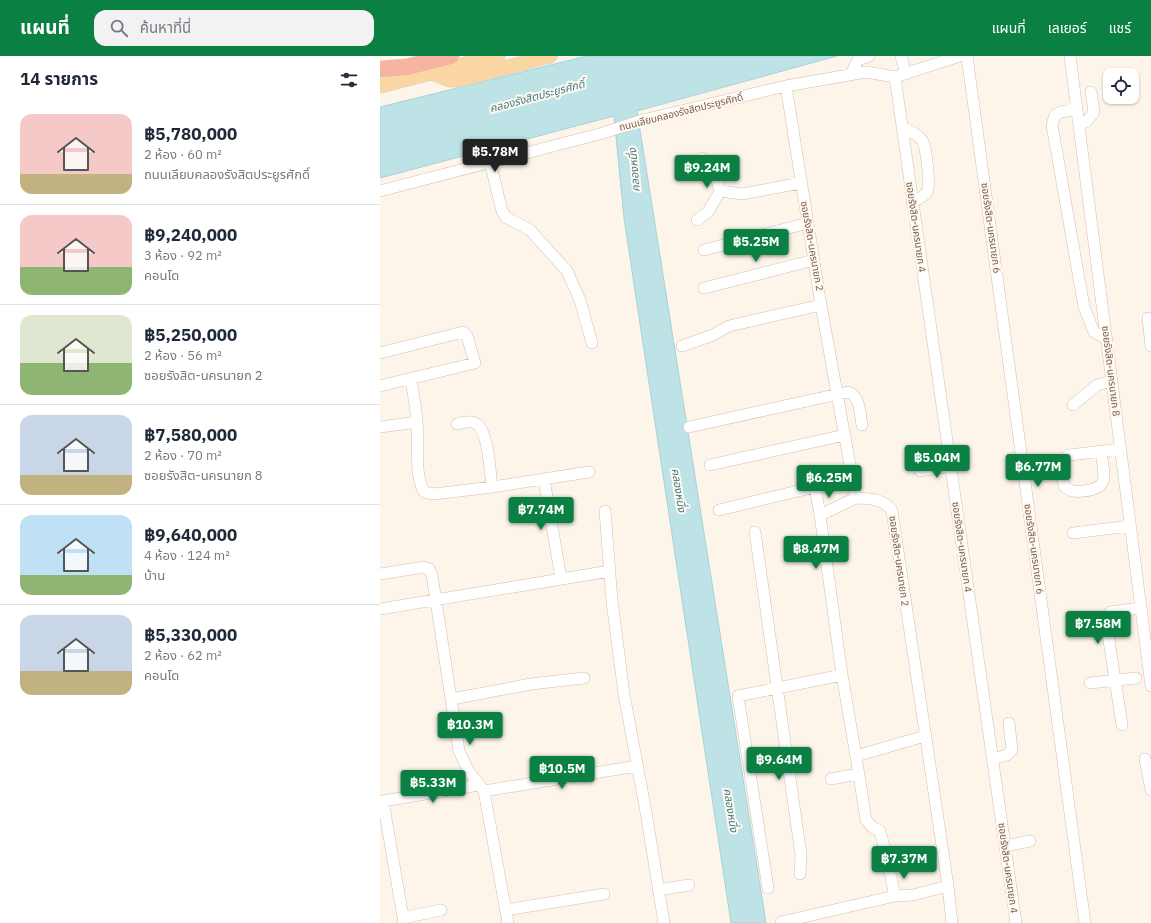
<!DOCTYPE html>
<html lang="th">
<head>
<meta charset="utf-8">
<style>
	:root { --surface:#fff; --page:#f2f2f3; --text:#1f2937; --muted:#747a83; --line:#e0e1e3; --accent:#0b8043 }
	body { margin:0; font-family:"IBM Plex Sans","Noto Sans Thai",sans-serif; background:var(--page); color:var(--text); height:100vh; display:flex; flex-direction:column; font-size:15px; white-space:nowrap }
	* { box-sizing:border-box; margin:0 }
	p { font-size:13px; color:var(--muted) }
	.icon { flex:none; width:22px; height:22px; fill:none; stroke:currentColor; stroke-width:2; stroke-linecap:round; stroke-linejoin:round }
	.map { position:relative; flex:1; overflow:hidden }
	.drawer { display:flex; flex-direction:column; background:var(--surface); width:380px }
	.drawer>* { flex:none }
	.controls { position:absolute; left:723px; top:12px; display:grid; gap:8px }
	.controls a { display:grid; place-items:center; width:36px; height:36px; border-radius:8px; background:var(--surface); box-shadow:0 1px 3px #0004; font-size:20px }
	.price { position:absolute; translate:-50% -34px; padding:0 9px; border-radius:4px; background:var(--accent); color:#fff; font-size:13px; line-height:26px; filter:drop-shadow(0 1px 2px #0008) }
	.price::after { content:''; position:absolute; left:50%; top:24px; width:12px; height:9px; margin-left:-6px; background:inherit; clip-path:polygon(0 0,100% 0,50% 100%) }
	.price.selected { background:#222; color:#fff }
	ul { padding:0; list-style:none }
	li { display:flex; align-items:center; gap:12px; height:100px; padding:0 20px }
	li+li { border-top:1px solid var(--line) }
	li span { display:grid; place-items:center; flex:none; width:112px; height:80px; border-radius:12px; color:#555 }
	li>.icon { margin-inline-start:auto }
	span .icon { width:48px; height:48px; fill:#fffc; stroke-width:1 }
	li b { font-size:17px }
	h2 { display:flex; justify-content:space-between; align-items:center; height:48px; padding:0 20px; font-size:17px }
	header { display:flex; align-items:center; gap:24px; box-sizing:border-box; height:56px; padding:0 20px; background:var(--accent); color:#fff }
	header strong { font-size:19px }
	nav { display:flex; gap:22px; margin-inline-start:auto; font-size:14px }
	.search { width:280px; height:36px; background:var(--page); display:flex; align-items:center; gap:10px; box-sizing:border-box; padding:0 14px; border-radius:12px; color:var(--muted); font-size:15px }
	main { display:flex; flex:1; min-height:0 }
	.map>svg:first-child { display:block }
	.water { fill:#bde3e7; stroke:#a4d3d9 }
	.lines { fill:none; stroke-linecap:round; stroke-linejoin:round }
	.minor-casing { stroke:#d2beb1; stroke-width:12 }
	.major-casing { stroke:#d9d1cd; stroke-width:15 }
	.highway-casing { stroke:#d9d1cd; stroke-width:17 }
	.minor { stroke:#fff; stroke-width:11 }
	.major { stroke:#fad6a3; stroke-width:14 }
	.highway { stroke:#f6b4a1; stroke-width:16 }
	.labels { text-anchor:middle; dominant-baseline:central; stroke-width:4; stroke-linejoin:round; paint-order:stroke }
	.street-label { font-size:10px; fill:#785a4c; stroke:#fff9f1 }
	.water-label { font-size:11px; font-style:italic; fill:#437c84; stroke:#fff9f1 }
</style>
</head>
<body>
<header>
<strong>แผนที่</strong>
<div class="search"><svg class="icon" aria-label="search" viewBox="0 0 24 24"><circle cx="10" cy="10" r="6"/><path d="M15 15l6 6"/></svg>ค้นหาที่นี่</div>
<nav><a>แผนที่</a><a>เลเยอร์</a><a>แชร์</a></nav>
</header>
<main>
<section class="drawer">
<h2>14 รายการ<svg class="icon" aria-label="filters" viewBox="0 0 24 24"><path d="M4 7h16M4 17h16"/><circle cx="9" cy="7" r="2"/><circle cx="15" cy="17" r="2"/></svg></h2>
<ul>
<li><span style="background:linear-gradient(#f6c9c9 75%,#c2b280 0)"><svg class="icon" aria-label="home" viewBox="0 0 24 24"><path d="M3 11l9-7 9 7M6 9v11h12V9"/></svg></span><div><b>฿5,780,000</b><p>2 ห้อง · 60 m²</p><p>ถนนเลียบคลองรังสิตประยูรศักดิ์</p></div></li>
<li><span style="background:linear-gradient(#f6c9c9 65%,#8fb573 0)"><svg class="icon" aria-label="home" viewBox="0 0 24 24"><path d="M3 11l9-7 9 7M6 9v11h12V9"/></svg></span><div><b>฿9,240,000</b><p>3 ห้อง · 92 m²</p><p>คอนโด</p></div></li>
<li><span style="background:linear-gradient(#dfe7d0 60%,#8fb573 0)"><svg class="icon" aria-label="home" viewBox="0 0 24 24"><path d="M3 11l9-7 9 7M6 9v11h12V9"/></svg></span><div><b>฿5,250,000</b><p>2 ห้อง · 56 m²</p><p>ซอยรังสิต-นครนายก 2</p></div></li>
<li><span style="background:linear-gradient(#c9d6e8 75%,#c2b280 0)"><svg class="icon" aria-label="home" viewBox="0 0 24 24"><path d="M3 11l9-7 9 7M6 9v11h12V9"/></svg></span><div><b>฿7,580,000</b><p>2 ห้อง · 70 m²</p><p>ซอยรังสิต-นครนายก 8</p></div></li>
<li><span style="background:linear-gradient(#bfe0f5 75%,#8fb573 0)"><svg class="icon" aria-label="home" viewBox="0 0 24 24"><path d="M3 11l9-7 9 7M6 9v11h12V9"/></svg></span><div><b>฿9,640,000</b><p>4 ห้อง · 124 m²</p><p>บ้าน</p></div></li>
<li><span style="background:linear-gradient(#c9d6e8 70%,#c2b280 0)"><svg class="icon" aria-label="home" viewBox="0 0 24 24"><path d="M3 11l9-7 9 7M6 9v11h12V9"/></svg></span><div><b>฿5,330,000</b><p>2 ห้อง · 62 m²</p><p>คอนโด</p></div></li>
</ul>
</section>
<div class="map">
<svg width="771" height="867" viewBox="0 0 771 867">
	<rect width="100%" height="100%" fill="#fdf5ea"/>
	<!-- water -->
	<path class="water" d="M 207,0 L 457,0 L 257,55 L 386,867 L 351,867 L 244,162 L 234,60 L 0,122 L 0,51 Z"/>
	<g class="lines">
		<!-- minor casing -->
		<g class="minor-casing">
			<path id="minor" d="M 521,0 L 526,18
				M 587,0 L 705,867
				M 690,0 L 771,630
				M 471,18 L 478,4 L 489,0
				M 515,21 L 636,867
				M 406,30 L 441,249 L 476,442 C 490,443 503,442 512,455 L 568,830 L 572,867
				M 697,53 L 681,56 L 675,59 L 672,69 L 704,251 L 714,276 L 727,283
				M 699,69 L 707,65 L 714,56 L 711,36
				M 523,72 C 530,75 540,79 543,86 C 546,93 551,130 547,136 C 545,140 536,144 532,147
				M 110,106 L 122,155 L 127,162 L 150,174 L 187,215 L 200,244 L 212,287
				M 0,135 L 223,77 L 263,64 L 406,30 L 486,16 L 515,21 L 580,0
				M 340,135 L 362,138 L 421,127
				M 317,164 L 328,156 L 340,135 L 336,121 L 322,102
				M 324,194 L 428,167
				M 324,232 L 434,204
				M 768,262 L 771,290
				M 302,290 L 333,279 L 349,270 L 441,249
				M 0,297 L 83,276 L 87,280 L 95,307 L 0,330
				M 31,323 C 33,337 36,351 37,366 C 39,386 34,419 44,436 L 54,438 L 112,431 L 209,416
				M 693,349 L 717,329 L 732,325
				M 77,368 C 81,367 88,365 92,366 C 109,368 110,417 112,431
				M 0,371 L 37,366
				M 309,371 L 468,336 C 480,339 480,358 482,369
				M 721,396 C 723,417 732,432 704,435 C 695,436 691,436 684,430 C 682,418 677,405 689,399 L 740,393
				M 330,409 L 465,379
				M 540,415 L 570,410
				M 164,423 L 181,522
				M 435,431 L 440,459
				M 339,454 L 472,422
				M 225,455 L 232,545 L 244,638 L 266,756 L 284,867
				M 375,476 L 421,799 L 420,818
				M 693,477 L 750,470
				M 0,518 L 44,511 L 49,513 L 52,519 L 79,695 L 89,716 L 104,735 L 128,867
				M 0,553 L 230,515
				M 710,627 L 756,622
				M 72,643 L 151,628 L 204,622
				M 742,669 L 726,565 L 730,556 L 761,552
				M 476,700 L 462,619 L 440,459 L 476,442
				M 612,703 L 627,699 L 632,694 L 629,667
				M 765,703 L 771,734
				M 451,723 L 478,718
				M 104,735 L 257,710
				M 3,745 L 99,729
				M 0,746 L 3,745 L 24,867
				M 625,790 L 650,785
				M 505,794 L 500,775 L 492,771 L 486,764 L 476,700 L 545,680
				M 509,813 L 515,840
				M 388,832 L 358,640 L 462,619
				M 278,834 L 309,829
				M 126,854 L 224,838
				M 23,862 L 61,854
				M 401,866 L 515,840 L 533,839 L 568,830"/>
		</g>
		<!-- major casing -->
		<g class="major-casing">
			<path id="major" d="M 52,17 L 70,24 L 83,23 L 170,0
				M 0,30 L 118,0"/>
		</g>
		<!-- highway casing -->
		<g class="highway-casing">
			<path id="highway" d="M 0,13 L 27,11 L 71,0"/>
		</g>
		<!-- minor -->
		<use href="#minor" class="minor"/>
		<!-- major -->
		<use href="#major" class="major"/>
		<!-- highway -->
		<use href="#highway" class="highway"/>
	</g>
	<g class="labels">
		<!-- street labels -->
		<g class="street-label">
			<text transform="translate(301 56) rotate(-14)">ถนนเลียบคลองรังสิตประยูรศักดิ์</text>
			<text transform="translate(536 171) rotate(82)">ซอยรังสิต-นครนายก 4</text>
			<text transform="translate(611 172) rotate(82)">ซอยรังสิต-นครนายก 6</text>
			<text transform="translate(432 190) rotate(80)">ซอยรังสิต-นครนายก 2</text>
			<text transform="translate(731 315) rotate(83)">ซอยรังสิต-นครนายก 8</text>
			<text transform="translate(582 491) rotate(82)">ซอยรังสิต-นครนายก 4</text>
			<text transform="translate(654 493) rotate(82)">ซอยรังสิต-นครนายก 6</text>
			<text transform="translate(519 505) rotate(82)">ซอยรังสิต-นครนายก 2</text>
			<text transform="translate(628 812) rotate(82)">ซอยรังสิต-นครนายก 4</text>
		</g>
		<!-- water labels -->
		<g class="water-label">
			<text transform="translate(157 40) rotate(-15)">คลองรังสิตประยูรศักดิ์</text>
			<text transform="translate(254 114) rotate(-95)">คลองหนึ่ง</text>
			<text transform="translate(299 434) rotate(81)">คลองหนึ่ง</text>
			<text transform="translate(351 754) rotate(81)">คลองหนึ่ง</text>
		</g>
	</g>
</svg>
<div class="controls">
<a><svg class="icon" aria-label="locate" viewBox="0 0 24 24"><circle cx="12" cy="12" r="6"/><path d="M12 2v4M12 18v4M2 12h4M18 12h4"/></svg></a>
</div>
<b class="price selected" style="left:115px;top:117px">฿5.78M</b>
<b class="price" style="left:327px;top:133px">฿9.24M</b>
<b class="price" style="left:376px;top:207px">฿5.25M</b>
<b class="price" style="left:557px;top:423px">฿5.04M</b>
<b class="price" style="left:658px;top:432px">฿6.77M</b>
<b class="price" style="left:449px;top:443px">฿6.25M</b>
<b class="price" style="left:161px;top:475px">฿7.74M</b>
<b class="price" style="left:436px;top:514px">฿8.47M</b>
<b class="price" style="left:718px;top:589px">฿7.58M</b>
<b class="price" style="left:90px;top:690px">฿10.3M</b>
<b class="price" style="left:399px;top:725px">฿9.64M</b>
<b class="price" style="left:182px;top:734px">฿10.5M</b>
<b class="price" style="left:53px;top:748px">฿5.33M</b>
<b class="price" style="left:524px;top:824px">฿7.37M</b>
</div>
</main>
</body>
</html>
